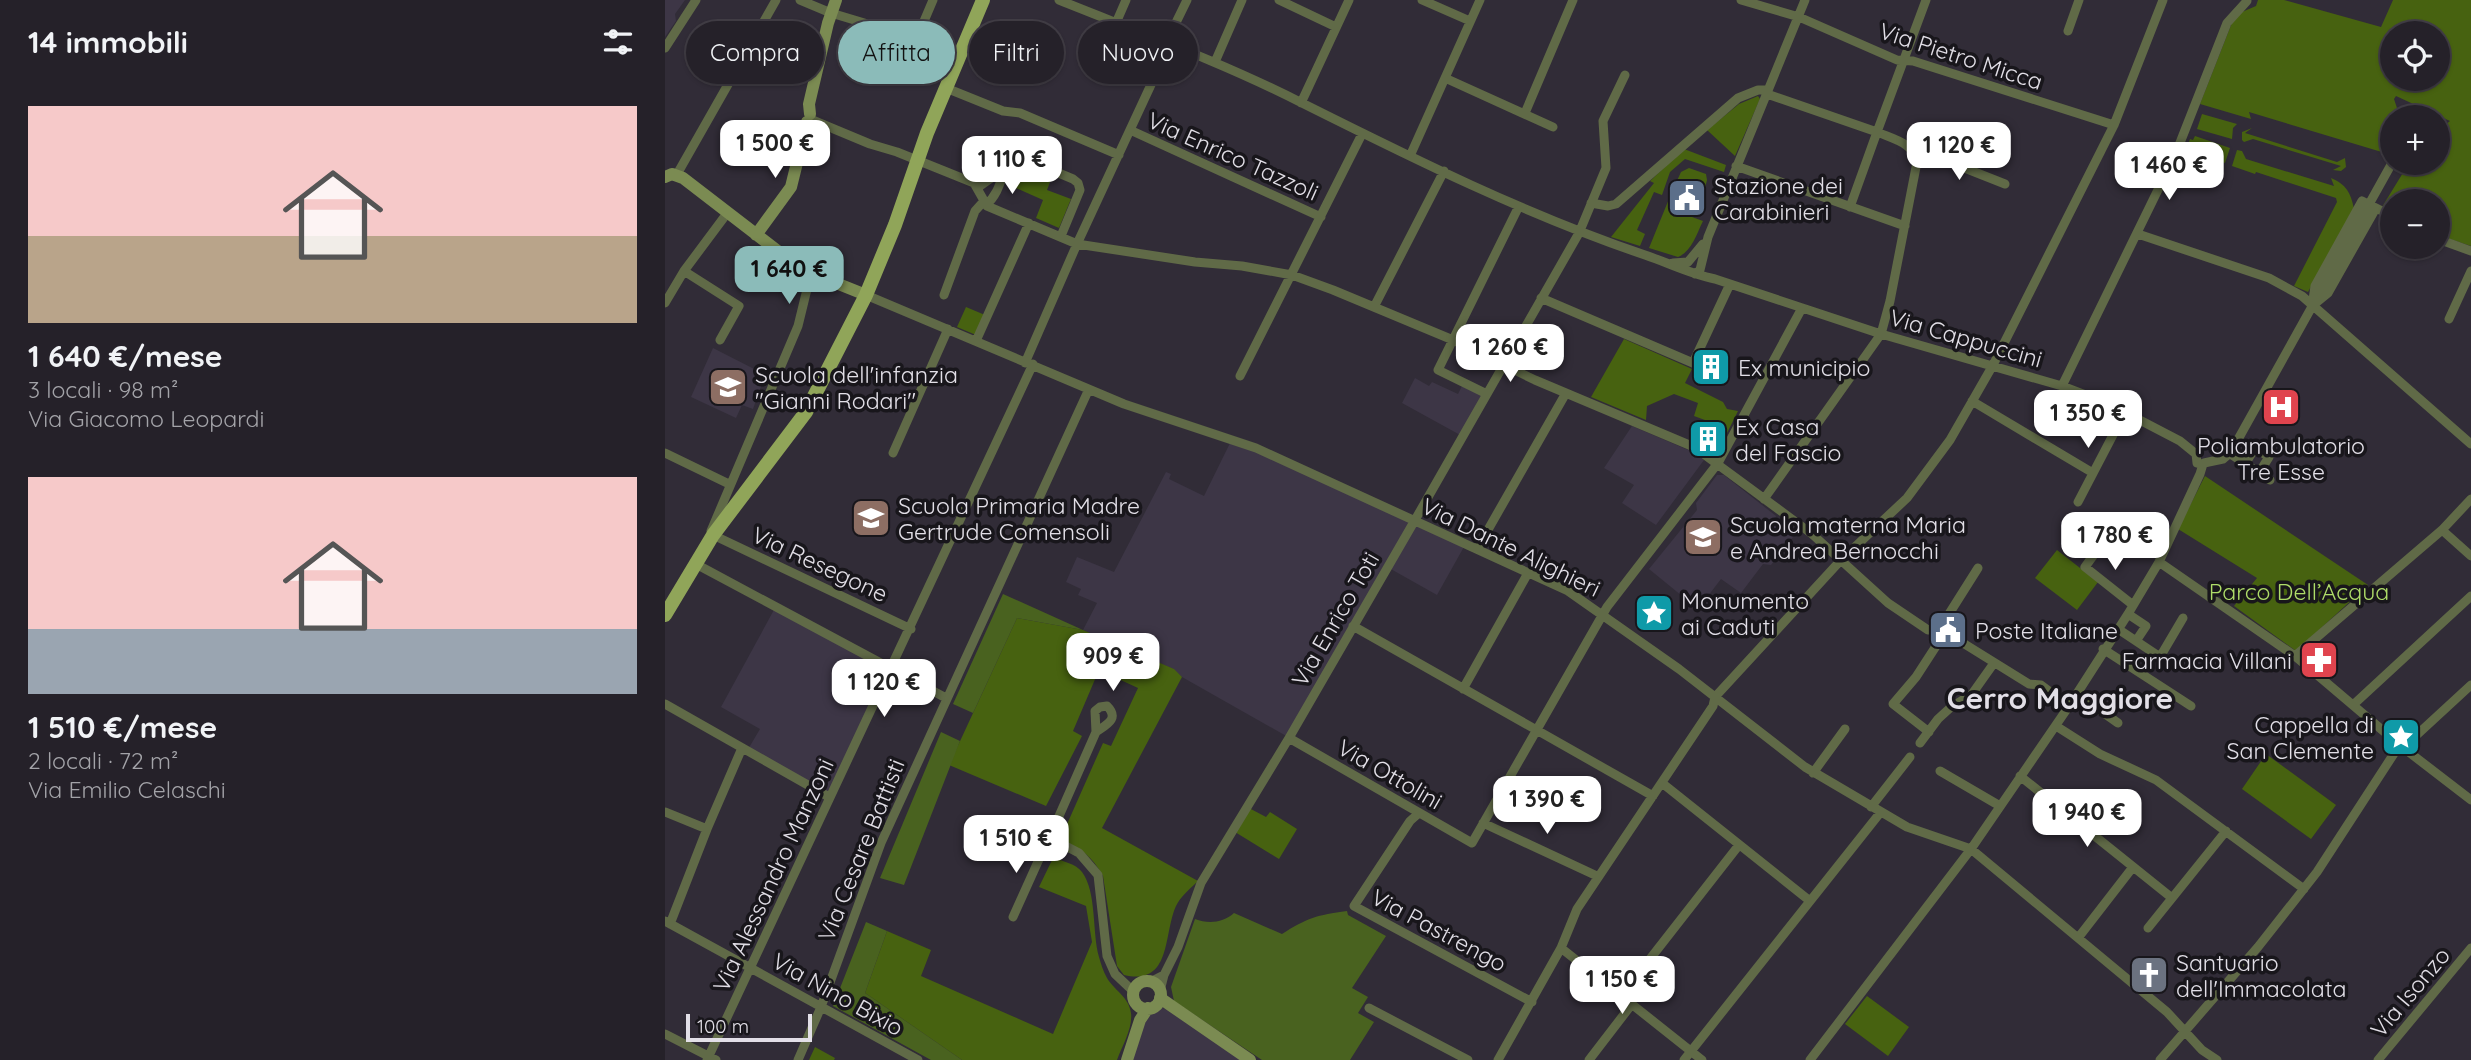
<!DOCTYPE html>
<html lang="it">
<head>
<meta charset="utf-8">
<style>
	:root { --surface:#252129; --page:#2d2931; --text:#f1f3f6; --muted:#a3a3a8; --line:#423e46; --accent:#8bbbb9 }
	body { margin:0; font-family:Quicksand,sans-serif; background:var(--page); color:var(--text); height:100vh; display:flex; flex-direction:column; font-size:26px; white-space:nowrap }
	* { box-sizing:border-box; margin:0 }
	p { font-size:23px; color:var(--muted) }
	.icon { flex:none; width:38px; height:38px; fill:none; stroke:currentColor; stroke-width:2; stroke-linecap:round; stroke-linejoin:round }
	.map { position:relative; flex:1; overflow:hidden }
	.drawer { display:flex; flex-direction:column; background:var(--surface); width:665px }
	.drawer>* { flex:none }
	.hud { position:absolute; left:21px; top:21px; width:665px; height:63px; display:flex; gap:14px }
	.tools { position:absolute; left:1715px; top:21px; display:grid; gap:14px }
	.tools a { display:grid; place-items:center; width:70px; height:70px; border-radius:50%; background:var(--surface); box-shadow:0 2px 5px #0004,0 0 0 2px var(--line); font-size:35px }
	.scale { position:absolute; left:21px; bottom:18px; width:126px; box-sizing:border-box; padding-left:7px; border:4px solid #e2dfe7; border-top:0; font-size:19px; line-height:24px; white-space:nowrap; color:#e2dfe7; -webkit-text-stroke:5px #18161b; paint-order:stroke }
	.price { position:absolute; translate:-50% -60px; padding:0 16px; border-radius:14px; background:#fff; color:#222; font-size:23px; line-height:46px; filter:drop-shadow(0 2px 4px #0008) }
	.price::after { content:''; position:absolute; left:50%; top:42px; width:21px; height:16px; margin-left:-10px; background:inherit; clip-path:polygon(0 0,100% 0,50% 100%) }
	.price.current { background:var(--accent); color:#111 }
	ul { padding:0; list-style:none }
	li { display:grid; align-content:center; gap:14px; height:371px; padding:0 28px }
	li span { display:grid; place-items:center; height:217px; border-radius:0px; color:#555 }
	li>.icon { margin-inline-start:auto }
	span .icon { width:126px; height:126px; fill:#fffc; stroke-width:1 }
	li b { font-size:30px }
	h2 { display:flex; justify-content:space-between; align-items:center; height:84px; padding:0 28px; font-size:30px }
	.pill { padding:0 24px; border-radius:32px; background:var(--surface); box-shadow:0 2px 5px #0004,0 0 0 2px var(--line); font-size:24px; line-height:63px }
	.pill.current { background:var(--accent); color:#111 }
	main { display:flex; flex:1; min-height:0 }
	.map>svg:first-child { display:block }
	.built { fill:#3d3646 }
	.green { fill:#476210; fill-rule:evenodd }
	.forest { fill:#49621f }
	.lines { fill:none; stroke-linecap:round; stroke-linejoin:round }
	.street { stroke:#606a47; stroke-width:9 }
	.secondary { stroke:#7b8b52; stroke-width:12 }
	.primary { stroke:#90a559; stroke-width:14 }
	.labels { text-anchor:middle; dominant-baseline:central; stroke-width:7; stroke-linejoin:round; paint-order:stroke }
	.street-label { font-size:23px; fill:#e2dfe7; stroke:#18161b }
	.poi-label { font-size:23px; fill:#e2dfe7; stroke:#18161b; text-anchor:start }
	.park-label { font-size:23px; fill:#aedc69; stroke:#18161b }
	.district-label { font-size:30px; font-weight:bold; fill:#e2dfe7; stroke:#18161b }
</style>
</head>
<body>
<main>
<section class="drawer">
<h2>14 immobili<svg class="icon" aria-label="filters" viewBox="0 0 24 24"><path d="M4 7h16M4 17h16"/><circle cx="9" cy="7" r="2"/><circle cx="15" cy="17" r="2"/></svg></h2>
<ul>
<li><span style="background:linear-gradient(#f6c9c9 60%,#b9a48a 0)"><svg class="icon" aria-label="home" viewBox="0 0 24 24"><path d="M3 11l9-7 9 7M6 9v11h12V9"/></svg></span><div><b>1 640 €/mese</b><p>3 locali · 98 m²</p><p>Via Giacomo Leopardi</p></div></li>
<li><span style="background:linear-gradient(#f6c9c9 70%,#9aa5b1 0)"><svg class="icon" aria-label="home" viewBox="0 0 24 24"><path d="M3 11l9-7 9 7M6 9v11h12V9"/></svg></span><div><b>1 510 €/mese</b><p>2 locali · 72 m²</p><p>Via Emilio Celaschi</p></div></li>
</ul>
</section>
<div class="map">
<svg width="1806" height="1060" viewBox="0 0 1806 1060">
	<rect width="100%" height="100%" fill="#312c37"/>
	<!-- built -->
	<path class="built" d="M 0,0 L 20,0 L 10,14 L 11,21 L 0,37 Z
		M 48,348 L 103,376 L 99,378 L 88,409 L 77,405 L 71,418 L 26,397 Z
		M 750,378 L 764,386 L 767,382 L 793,394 L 798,384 L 820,394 L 797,436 L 737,403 Z
		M 967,426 L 1028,452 L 1039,460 L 991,525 L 957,503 L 969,485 L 939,468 Z
		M 566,441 L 748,521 L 623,737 L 517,677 L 508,669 L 418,630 L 432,603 L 413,595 L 416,589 L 401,582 L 412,557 L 449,572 L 501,472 L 506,474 L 504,479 L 539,496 Z
		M 1052,475 L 1059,475 L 1111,516 L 1109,522 L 1128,537 L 1106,565 L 1098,564 L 1076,593 L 1056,579 L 1033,609 L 984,569 L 1032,510 L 1031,503 Z
		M 751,522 L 800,545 L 772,595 L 724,568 Z
		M 110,608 L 224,669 L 164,795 L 82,751 L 95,729 L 56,707 Z
		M 493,1006 L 518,1016 L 582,1060 L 464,1060 L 485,1010 Z"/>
	<!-- green -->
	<path class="green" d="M 1593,0 L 1619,0 L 1716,27 L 1728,0 L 1806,0 L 1806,246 L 1773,235 L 1773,201 L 1727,201 L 1727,212 L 1717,207 L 1744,163 L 1773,163 L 1773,131 L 1785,121 L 1731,96 L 1729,99 L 1735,117 L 1727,117 L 1727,140 L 1720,153 L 1584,112 L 1586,119 L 1535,104 L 1570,15 L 1591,6 ZM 1727,33 L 1773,33 L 1773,79 L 1727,79 Z
		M 1093,96 L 1095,99 L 1070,156 L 1042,130 L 1074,104 Z
		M 1537,114 L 1572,124 L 1568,128 L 1567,139 L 1532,129 Z
		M 1587,128 L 1580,133 L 1672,162 L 1680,158 L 1681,167 L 1676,171 L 1668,170 L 1676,166 L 1588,139 L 1579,142 L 1577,140 L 1577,132 Z
		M 1530,136 L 1565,148 L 1560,163 L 1537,155 L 1535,161 L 1519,155 L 1525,139 L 1528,140 Z
		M 1019,149 L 1061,165 L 1059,172 L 1020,159 L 1005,172 L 997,195 L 989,192 L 972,230 L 980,234 L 975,246 L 946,237 L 989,183 L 985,181 Z
		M 1572,150 L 1577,151 L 1581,159 L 1669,186 L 1666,178 C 1681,184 1686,193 1689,209 L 1643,292 L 1629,286 L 1672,202 L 1671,198 L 1591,172 L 1590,174 L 1567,166 Z
		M 354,163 L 387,177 L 382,190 L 406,199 L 394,228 L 371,218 L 378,200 L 344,185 Z
		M 1024,168 L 1041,174 L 1042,180 L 1040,188 L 1020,180 L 1017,188 L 1010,185 L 1016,172 Z
		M 1012,192 L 1015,194 L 1011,203 L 1030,210 L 1027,217 L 1038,221 C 1031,235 1027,251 1013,257 L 984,248 L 1006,194 L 1010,195 Z
		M 301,307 L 320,315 L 311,335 L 292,327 Z
		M 959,339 L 1027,369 L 1020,383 L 1058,402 L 1062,409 L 1073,411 L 1062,433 L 1048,423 L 1029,416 L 1033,403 L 1009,394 L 982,406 L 981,420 L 926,397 Z
		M 1540,476 L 1703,585 L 1631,651 L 1569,606 L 1592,578 L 1513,529 Z
		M 1392,550 L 1433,582 L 1412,610 L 1370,578 Z
		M 352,618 L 418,630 L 509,669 L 517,677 L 437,828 L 533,881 C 526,888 515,897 511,906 C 498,935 507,986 459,975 L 452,966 L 438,876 C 427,856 416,848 395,840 L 438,743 L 446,746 L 473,688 L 434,670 L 408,731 L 417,736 L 381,806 L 284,765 Z
		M 1601,754 L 1671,805 L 1646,839 L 1577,789 Z
		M 584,808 L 601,817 L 605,812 L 632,829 L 614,859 L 570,832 Z
		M 388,858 C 398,861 411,864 417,872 C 432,892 427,933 434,957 C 436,964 438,971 442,978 C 449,990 464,997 466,1013 C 468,1028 457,1046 452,1060 L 297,1060 L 200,993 L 222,931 L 266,950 L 256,976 L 388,1034 L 427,942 L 421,906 L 374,887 Z
		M 1202,996 L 1244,1027 L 1223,1056 L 1180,1024 Z
		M 150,1047 L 170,1058 L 169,1060 L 144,1060 Z"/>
	<!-- forest -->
	<path class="forest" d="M 338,594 L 418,630 L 352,618 L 308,713 L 288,704 Z
		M 276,732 L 295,741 L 239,885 L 215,878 Z
		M 682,911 L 683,915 L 721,936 L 687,988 L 703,997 L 693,1013 L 709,1022 L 685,1060 L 597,1060 L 509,1001 L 506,987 L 530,919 C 543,924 558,923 569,913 L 617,934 C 642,918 652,915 682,911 Z
		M 201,922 L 222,931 L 200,993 L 297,1060 L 266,1060 L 168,1006 Z"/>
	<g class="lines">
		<!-- street -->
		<path class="street" d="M 135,0 L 166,13 L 296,52
			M 394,0 C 476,33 559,63 637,103 C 749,159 862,215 980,255 C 1004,263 1025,274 1050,279 L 1216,334 L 1397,386 L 1444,404 L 1515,441 L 1531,454 L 1532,463 L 1538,464
			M 614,0 L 671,27
			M 757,0 L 805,21
			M 1076,0 L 1134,17 L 1232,60 L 1248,61 L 1449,125
			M 451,23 L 461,0
			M 1403,31 L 1414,0
			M 251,40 L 268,0
			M 0,48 L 31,0
			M 550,62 L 577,0
			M 780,78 L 888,127
			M 281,88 L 338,111 L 355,113 L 454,155
			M 1102,94 L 1212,132 L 1185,207
			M 636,103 L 684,0
			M 860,113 L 908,0
			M 1753,117 L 1755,113
			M 145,119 L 205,144 L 232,152 L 309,183 L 322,206 L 412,244 L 530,262 L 577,266 L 627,275 L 668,290 L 788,340 L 870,380 L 1029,447 L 1147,534 L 1223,603 L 1263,630 L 1277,630 L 1364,684 L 1376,685 L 1404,706
			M 465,130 L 656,217
			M 1250,153 L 1259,152 L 1340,184
			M 745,156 L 815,0
			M 1071,166 L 1240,226
			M 11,176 L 111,0
			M 312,188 L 339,169
			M 926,203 L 943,206 L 951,204 L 1073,98 L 1093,90 L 1103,90
			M 321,205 C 337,191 336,172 347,155 L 353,156 L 408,179 L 413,183 L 415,190 L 396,236
			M 1473,234 L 1604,278 L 1637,296 L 1806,444
			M 1773,239 L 1806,251
			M 1008,263 L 1023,262 L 1038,244
			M 19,271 L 74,306 L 55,340
			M 1030,274 L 1035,270 L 1043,237 L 1140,0
			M 201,295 L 459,404 L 591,448 L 903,591 L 1014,669 L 1140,767 L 1242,827 L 1306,849 L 1502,1012 L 1537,1050 L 1552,1060
			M 279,295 L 310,211 L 319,201
			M 876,298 L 1028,363 L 1065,284
			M 1648,300 L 1650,286 L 1697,201 L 1727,216
			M 1652,302 L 1663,293 L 1711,208
			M 0,303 L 19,271 L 63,212
			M 709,307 L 779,171
			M 1784,319 L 1806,271
			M 311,341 L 364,223
			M 360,363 L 412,244 L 497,61 L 501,43 L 522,0
			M 575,376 L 697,134
			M 1397,386 L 1511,153 L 1562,23 L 1582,1
			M 822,394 L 773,370 L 854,206
			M 1307,401 L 1428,473
			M 0,453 L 64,484
			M 228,453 L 283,329
			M 1564,453 L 1605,480
			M 1539,463 L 1558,459 L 1566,452 L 1727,163
			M 1580,464 L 1590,448 L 1604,457 L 1594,473
			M 1099,499 L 1216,334 L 1225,301 L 1252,162 C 1249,143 1228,139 1212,132 L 1261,0
			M 1413,502 L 1460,412
			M 1777,530 L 1806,556
			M 46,531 L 133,326 L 146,273
			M 48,535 L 246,629
			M 1441,538 L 1420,567 L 1468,605
			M 812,549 L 901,393
			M 1494,562 L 1630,656 L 1736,746 L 1806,800
			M 29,563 L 281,698
			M 1463,614 L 1481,626 L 1471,641
			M 688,626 L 988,796
			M 1453,629 L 1495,657 L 1518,618
			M 1438,649 L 1526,706
			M 1630,656 L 1777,530 L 1806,499
			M 798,689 L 863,573
			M 1412,694 L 1453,723
			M 0,704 L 164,797
			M 1688,705 L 1806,596
			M 1391,726 L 1435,754 L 1491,780 L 1639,889
			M 1264,732 L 1228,704 L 1251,677 L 1275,640 L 1277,625 L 1313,568
			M 624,738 L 807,843 L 942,607 L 1053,463 L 1137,308
			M 1255,743 L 1273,719 L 1285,708 L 1307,694 L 1329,663
			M 1275,771 L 1335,806
			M 1148,773 L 1180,729
			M 1355,776 L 1507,898
			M 997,783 L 1145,901
			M 1206,807 L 1245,757
			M 0,812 L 42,829
			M 754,813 L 745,821 L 689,906 L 867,1002
			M 818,823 L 932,876
			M376 839a8 8 0 1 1 16 0a8 8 0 1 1-16 0Z
			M 387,832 L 431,732 C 441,725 455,719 442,706 L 435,707 L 430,711 L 431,732
			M 391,841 L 414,853 L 433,875 L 442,956 L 450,974 L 468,991
			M 348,917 L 380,846
			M 0,921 L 253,1060
			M 5,924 L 42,829 L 77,748
			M 1483,928 L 1561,831
			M 1413,938 L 1468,867
			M 896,948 L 1037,1060
			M 485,982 L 499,975
			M 495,991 L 499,975 L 513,947 L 536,883 L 624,738 L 750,520 L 914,233 L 941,168 L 938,121 L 960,75
			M 956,996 L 1074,845
			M 704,1008 L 803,1060
			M 0,1034 L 51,1060
			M 42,1060 L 368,364
			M 133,1060 L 156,1007 L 216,843 L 424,389
			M 833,1060 L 896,948 L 912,909 L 1048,706 L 1050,697 L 1176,560 L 1242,498 L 1285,440 L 1328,365 L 1449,125 L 1498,0
			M 924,1060 L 967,1004
			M 1019,1060 L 1215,813
			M 1145,1060 L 1306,849 L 1404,706 L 1463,614 L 1494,562 L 1535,474 L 1538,464
			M 1495,1060 L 1593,947 L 1652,872 L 1730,752 L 1743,743 L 1806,685
			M 1713,1060 L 1806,948"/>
		<!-- secondary -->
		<path class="secondary" d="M 145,114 L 144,104 L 163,23 L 171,0
			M 0,177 L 7,174 L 18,178 L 127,262 L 151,275 L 201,295
			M 91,235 L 126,187 L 142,122
			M468 995a14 14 0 1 1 28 0a14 14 0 1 1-28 0Z
			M 495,998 L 585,1060
			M 462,1060 L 475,1020 L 483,1008"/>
		<!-- primary -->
		<path class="primary" d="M 0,615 L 48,535 L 141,412 L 201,295 L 230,225 L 262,133 L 318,0"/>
	</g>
	<!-- icons -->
	<defs>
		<g id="civic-square" transform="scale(2.0125)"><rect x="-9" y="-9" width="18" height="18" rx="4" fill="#5c6f8a" stroke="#18161b"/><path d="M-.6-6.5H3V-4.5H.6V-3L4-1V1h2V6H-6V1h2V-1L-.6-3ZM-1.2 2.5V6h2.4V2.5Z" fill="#fff"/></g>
		<g id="building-square" transform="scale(2.0125)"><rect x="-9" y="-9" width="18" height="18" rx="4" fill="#0f9aa8" stroke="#18161b"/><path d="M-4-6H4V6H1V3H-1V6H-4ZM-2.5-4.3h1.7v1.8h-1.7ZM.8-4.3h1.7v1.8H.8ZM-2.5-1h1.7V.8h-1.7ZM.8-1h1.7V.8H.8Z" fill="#fff"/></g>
		<g id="school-square" transform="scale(2.0125)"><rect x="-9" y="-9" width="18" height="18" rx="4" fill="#8d6e63" stroke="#18161b"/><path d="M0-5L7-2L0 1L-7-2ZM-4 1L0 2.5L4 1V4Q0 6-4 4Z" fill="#fff"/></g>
		<g id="hospital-square" transform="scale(2.0125)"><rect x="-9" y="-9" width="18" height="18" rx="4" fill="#e0444e" stroke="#18161b"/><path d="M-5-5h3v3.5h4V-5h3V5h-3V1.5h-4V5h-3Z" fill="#fff"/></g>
		<g id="sight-square" transform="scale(2.0125)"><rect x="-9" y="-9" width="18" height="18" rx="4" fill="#0f9aa8" stroke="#18161b"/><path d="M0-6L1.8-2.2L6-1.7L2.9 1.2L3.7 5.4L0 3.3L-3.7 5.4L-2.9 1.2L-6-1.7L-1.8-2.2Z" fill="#fff"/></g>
		<g id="pharmacy-square" transform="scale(2.0125)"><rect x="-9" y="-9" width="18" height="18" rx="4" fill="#e0444e" stroke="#18161b"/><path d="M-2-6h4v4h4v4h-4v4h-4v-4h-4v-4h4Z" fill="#fff"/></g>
		<g id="church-square" transform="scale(2.0125)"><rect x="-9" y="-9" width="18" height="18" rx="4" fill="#6b7280" stroke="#18161b"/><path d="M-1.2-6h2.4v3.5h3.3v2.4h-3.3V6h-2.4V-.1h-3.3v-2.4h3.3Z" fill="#fff"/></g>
	</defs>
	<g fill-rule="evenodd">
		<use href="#civic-square" x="1022" y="198"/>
		<use href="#building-square" x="1046" y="367"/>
		<use href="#school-square" x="63" y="387"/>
		<use href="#hospital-square" x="1616" y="407"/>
		<use href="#building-square" x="1043" y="439"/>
		<use href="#school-square" x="206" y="518"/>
		<use href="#school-square" x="1038" y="537"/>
		<use href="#sight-square" x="989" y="613"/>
		<use href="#civic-square" x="1283" y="630"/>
		<use href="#pharmacy-square" x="1654" y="660"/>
		<use href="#sight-square" x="1736" y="737"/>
		<use href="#church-square" x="1484" y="975"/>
	</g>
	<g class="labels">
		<!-- street labels -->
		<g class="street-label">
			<text transform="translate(1296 56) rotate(18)">Via Pietro Micca</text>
			<text transform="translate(568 156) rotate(24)">Via Enrico Tazzoli</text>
			<text transform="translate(1301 338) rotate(16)">Via Cappuccini</text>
			<text transform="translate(846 547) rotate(26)">Via Dante Alighieri</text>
			<text transform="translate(155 564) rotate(25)">Via Resegone</text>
			<text transform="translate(670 619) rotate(-60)">Via Enrico Toti</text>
			<text transform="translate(725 774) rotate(30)">Via Ottolini</text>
			<text transform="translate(196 850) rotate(-68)">Via Cesare Battisti</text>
			<text transform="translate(108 875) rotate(-65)">Via Alessandro Manzoni</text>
			<text transform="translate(774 930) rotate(28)">Via Pastrengo</text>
			<text transform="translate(1745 992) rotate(-50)">Via Isonzo</text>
			<text transform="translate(173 994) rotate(29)">Via Nino Bixio</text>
		</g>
		<!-- poi labels -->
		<g class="poi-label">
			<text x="1049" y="185">Stazione dei<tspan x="1049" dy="26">Carabinieri</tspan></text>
			<text x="1073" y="367">Ex municipio</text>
			<text x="90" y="374">Scuola dell'infanzia<tspan x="90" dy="26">"Gianni Rodari"</tspan></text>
			<text x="1070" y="426">Ex Casa<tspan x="1070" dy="26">del Fascio</tspan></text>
			<text x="1616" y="445" text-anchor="middle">Poliambulatorio<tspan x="1616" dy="26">Tre Esse</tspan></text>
			<text x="233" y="505">Scuola Primaria Madre<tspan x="233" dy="26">Gertrude Comensoli</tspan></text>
			<text x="1065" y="524">Scuola materna Maria<tspan x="1065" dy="26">e Andrea Bernocchi</tspan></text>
			<text x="1016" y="600">Monumento<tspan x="1016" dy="26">ai Caduti</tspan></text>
			<text x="1310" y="630">Poste Italiane</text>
			<text x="1627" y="660" text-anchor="end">Farmacia Villani</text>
			<text x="1709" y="724" text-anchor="end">Cappella di<tspan x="1709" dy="26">San Clemente</tspan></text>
			<text x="1511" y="962">Santuario<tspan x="1511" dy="26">dell'Immacolata</tspan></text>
		</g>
		<!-- park labels -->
		<g class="park-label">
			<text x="1634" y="591">Parco Dell’Acqua</text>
		</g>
		<!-- district labels -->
		<g class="district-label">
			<text x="1395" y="698">Cerro Maggiore</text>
		</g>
	</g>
</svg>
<div class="tools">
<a><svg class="icon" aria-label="locate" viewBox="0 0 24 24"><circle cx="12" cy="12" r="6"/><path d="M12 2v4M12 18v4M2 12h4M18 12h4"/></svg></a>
<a>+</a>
<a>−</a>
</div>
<div class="scale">100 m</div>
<b class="price" style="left:110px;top:180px">1 500 €</b>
<b class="price" style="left:1294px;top:182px">1 120 €</b>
<b class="price" style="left:347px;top:196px">1 110 €</b>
<b class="price" style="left:1504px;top:202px">1 460 €</b>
<b class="price current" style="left:124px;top:306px">1 640 €</b>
<b class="price" style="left:845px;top:384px">1 260 €</b>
<b class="price" style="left:1423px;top:450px">1 350 €</b>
<b class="price" style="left:1450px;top:572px">1 780 €</b>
<b class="price" style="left:448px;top:693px">909 €</b>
<b class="price" style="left:219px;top:719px">1 120 €</b>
<b class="price" style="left:882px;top:836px">1 390 €</b>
<b class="price" style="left:1422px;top:849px">1 940 €</b>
<b class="price" style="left:351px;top:875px">1 510 €</b>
<b class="price" style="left:957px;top:1016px">1 150 €</b>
<div class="hud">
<a class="pill">Compra</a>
<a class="pill current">Affitta</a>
<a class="pill">Filtri</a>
<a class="pill">Nuovo</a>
</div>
</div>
</main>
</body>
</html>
